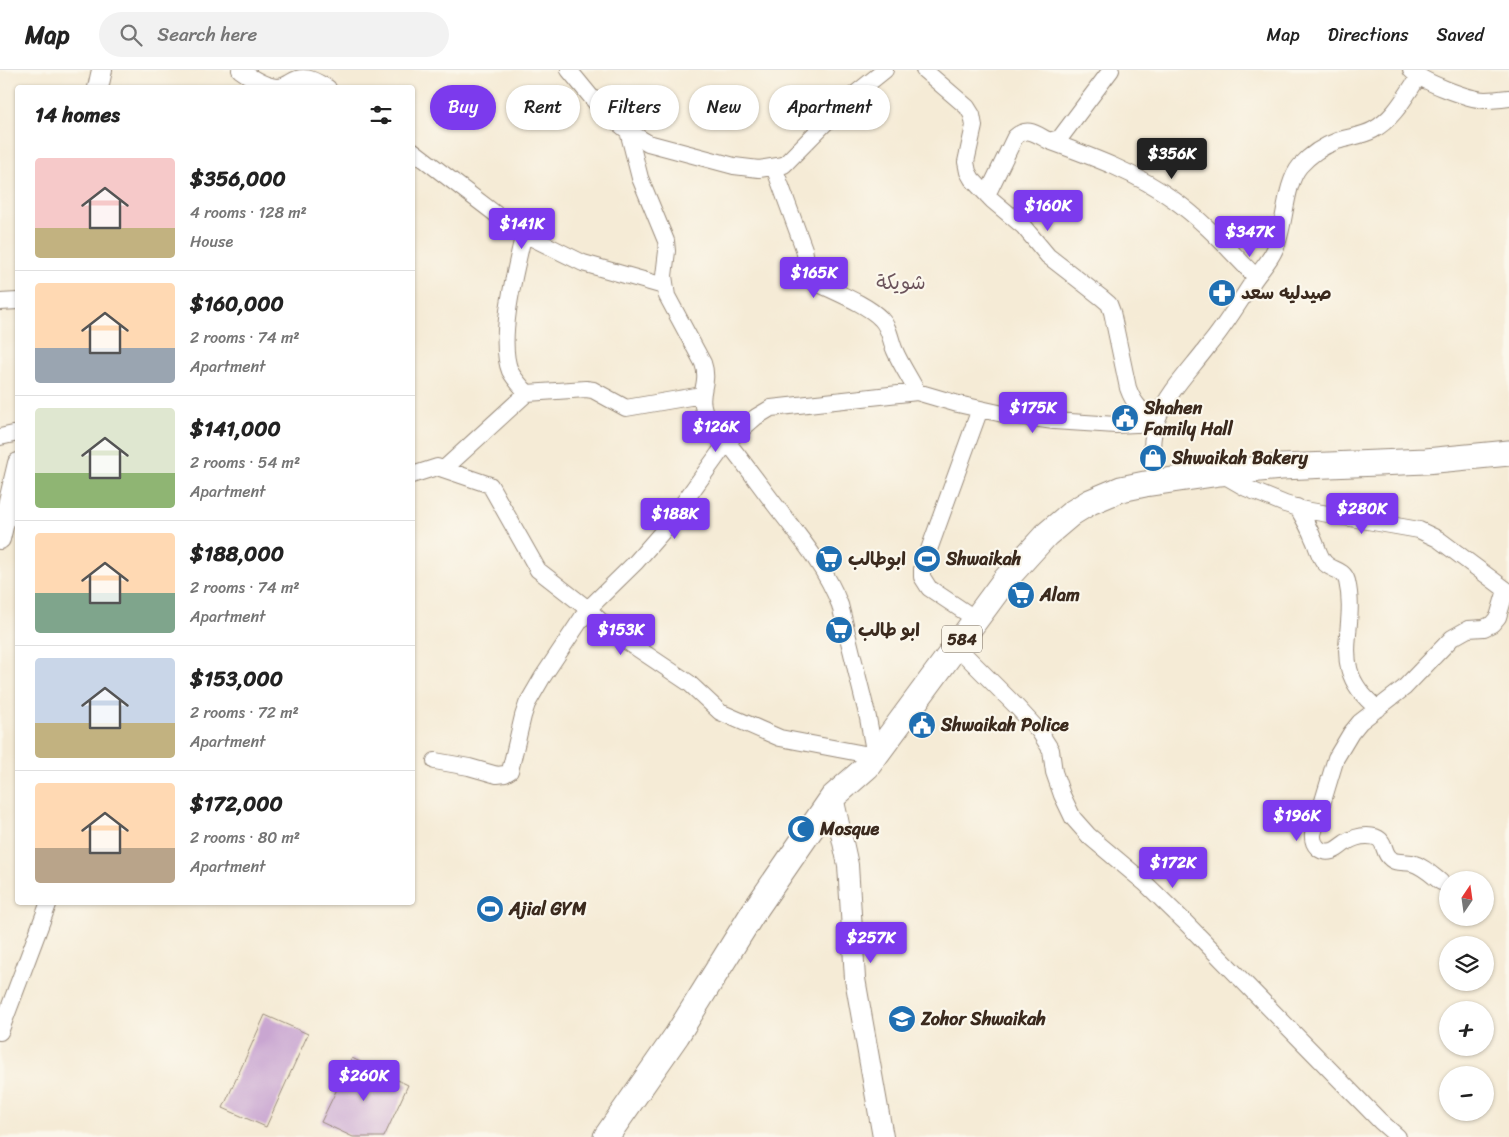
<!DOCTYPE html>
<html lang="en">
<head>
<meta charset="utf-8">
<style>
	:root { --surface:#fff; --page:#f2f2f2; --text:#222; --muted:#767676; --line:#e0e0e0; --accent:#7c3aed }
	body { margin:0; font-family:Sriracha,"Playpen Sans Arabic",sans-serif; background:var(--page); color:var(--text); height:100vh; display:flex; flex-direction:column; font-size:19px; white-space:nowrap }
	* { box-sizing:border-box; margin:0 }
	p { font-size:16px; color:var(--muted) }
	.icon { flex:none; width:28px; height:28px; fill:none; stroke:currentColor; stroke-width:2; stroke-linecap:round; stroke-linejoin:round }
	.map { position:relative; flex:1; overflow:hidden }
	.side { position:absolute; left:15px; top:15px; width:400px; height:820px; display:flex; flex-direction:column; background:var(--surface); border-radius:5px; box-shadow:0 1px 4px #0004 }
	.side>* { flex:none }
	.top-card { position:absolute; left:430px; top:15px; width:475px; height:45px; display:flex; gap:10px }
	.needle { width:32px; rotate:13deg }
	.fabs { position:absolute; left:1439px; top:801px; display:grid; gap:10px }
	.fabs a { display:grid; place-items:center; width:55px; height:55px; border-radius:50%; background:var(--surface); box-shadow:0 1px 4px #0004; font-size:25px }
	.price { position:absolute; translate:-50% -42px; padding:0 11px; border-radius:5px; background:var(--accent); color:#fff; font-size:16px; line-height:32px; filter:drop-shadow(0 1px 2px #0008) }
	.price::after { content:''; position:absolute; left:50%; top:30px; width:15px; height:11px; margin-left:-8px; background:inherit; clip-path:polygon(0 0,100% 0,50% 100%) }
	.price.current { background:#222; color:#fff }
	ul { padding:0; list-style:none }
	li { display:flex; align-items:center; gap:15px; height:125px; padding:0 20px }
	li+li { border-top:1px solid var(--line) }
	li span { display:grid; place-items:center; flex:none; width:140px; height:100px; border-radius:5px; color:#555 }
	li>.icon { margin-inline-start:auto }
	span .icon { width:60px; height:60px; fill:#fffc; stroke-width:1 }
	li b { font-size:21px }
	h2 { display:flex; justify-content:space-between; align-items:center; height:60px; padding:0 20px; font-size:21px }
	.chip { padding:0 18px; border-radius:22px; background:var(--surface); box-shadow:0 1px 4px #0004; font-size:18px; line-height:45px }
	.chip.current { background:var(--accent); color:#fff }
	header { display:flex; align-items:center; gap:30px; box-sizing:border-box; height:70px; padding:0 25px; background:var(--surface); border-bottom:1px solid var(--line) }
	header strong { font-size:24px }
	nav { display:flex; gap:28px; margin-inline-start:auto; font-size:18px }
	.search { width:350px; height:45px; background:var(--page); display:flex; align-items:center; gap:12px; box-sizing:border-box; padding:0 18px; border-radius:28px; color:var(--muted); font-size:19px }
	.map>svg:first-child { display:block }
	.building { fill:#c9a6d1 }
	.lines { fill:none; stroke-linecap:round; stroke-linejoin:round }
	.minor-casing { stroke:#988a7a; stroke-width:18 }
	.tertiary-casing { stroke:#988a7a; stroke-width:22 }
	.primary-casing { stroke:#988a7a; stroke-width:27 }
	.minor { stroke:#fff; stroke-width:16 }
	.tertiary { stroke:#fff; stroke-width:20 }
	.primary { stroke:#fff; stroke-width:25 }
	.labels { text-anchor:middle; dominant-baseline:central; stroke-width:4.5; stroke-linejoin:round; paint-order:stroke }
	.shield { fill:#fbf7ec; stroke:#75685c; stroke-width:1 }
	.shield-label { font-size:16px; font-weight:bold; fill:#3b2a1e }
	.poi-label { font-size:18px; font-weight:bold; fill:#3b2a1e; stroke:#fbf7ec; text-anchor:start }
	.quarter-label { font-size:20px; fill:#6d555d; stroke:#fbf7ec }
</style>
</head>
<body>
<header>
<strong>Map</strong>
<div class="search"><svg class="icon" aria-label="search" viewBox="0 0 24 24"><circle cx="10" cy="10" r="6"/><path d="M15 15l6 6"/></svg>Search here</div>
<nav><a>Map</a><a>Directions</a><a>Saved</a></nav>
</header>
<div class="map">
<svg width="1509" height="1067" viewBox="0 0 1509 1067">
	<rect width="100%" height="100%" fill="#fbf7ec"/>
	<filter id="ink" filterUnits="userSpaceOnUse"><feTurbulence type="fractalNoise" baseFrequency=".02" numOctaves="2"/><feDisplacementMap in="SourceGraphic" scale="10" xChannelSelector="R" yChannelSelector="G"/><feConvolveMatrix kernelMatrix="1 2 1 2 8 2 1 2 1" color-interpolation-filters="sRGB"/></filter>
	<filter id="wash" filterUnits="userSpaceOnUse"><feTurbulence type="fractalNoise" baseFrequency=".0096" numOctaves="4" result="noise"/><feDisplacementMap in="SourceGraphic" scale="20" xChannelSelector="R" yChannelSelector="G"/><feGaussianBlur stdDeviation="1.12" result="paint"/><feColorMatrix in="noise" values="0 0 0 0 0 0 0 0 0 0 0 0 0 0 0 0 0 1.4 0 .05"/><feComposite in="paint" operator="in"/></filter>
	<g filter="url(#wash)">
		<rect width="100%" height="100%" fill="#f5ebd6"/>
		<g id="blocks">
			<!-- building -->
			<path class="building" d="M 265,945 L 308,964 L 266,1057 L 223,1038 Z
				M 352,988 L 408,1015 L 384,1067 L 353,1067 L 321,1052 Z"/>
		</g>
	</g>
	<g filter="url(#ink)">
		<use href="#blocks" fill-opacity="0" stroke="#988a7a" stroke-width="1"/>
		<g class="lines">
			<!-- minor casing -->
			<g class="minor-casing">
				<path id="minor" d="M 240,0 C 250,7 263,16 276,17 C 281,17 287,15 291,12 C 305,3 315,11 328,18
					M 569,0 L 601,39 L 628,61 L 648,73 L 734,96 L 759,99 L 784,95 L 850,28 L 885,0
					M 924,0 L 967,37 L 972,45 L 974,56 L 966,92 L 968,102 L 972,109 L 992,130 L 1023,156 L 1048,186 L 1102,228 L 1109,234 L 1112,242 L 1128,318 C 1134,335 1142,341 1156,353
					M 1411,0 C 1422,12 1468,29 1485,30 C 1493,30 1501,29 1509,28
					M 1049,71 C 1093,87 1137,103 1174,130 C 1205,152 1230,181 1256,207
					M 412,80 L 518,161 L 583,193 L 664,216
					M 774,97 L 804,179 L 809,205 L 813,211 C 832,221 867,234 881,249 C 890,258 890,270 895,281 C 901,295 910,308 917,322
					M 987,125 L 1015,67 C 1028,56 1036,64 1049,71 L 1060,68 L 1111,0
					M 524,163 C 516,198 497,269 510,301 C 514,309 521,316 527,323 L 586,319 L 593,320 L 626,338 L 702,325
					M 0,232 L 18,231
					M 0,367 L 18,363
					M 444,399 L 527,323
					M 1220,403 L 1246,418 L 1285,434 L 1305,440 L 1419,460 L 1438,469 L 1509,522
					M 412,405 L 437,397 L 490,415 L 538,500 L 588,539 L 610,560 L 689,613 L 720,642 L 780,668 L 875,686 L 868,648 L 840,535 C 826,498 799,466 775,435 C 753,406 732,376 708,349 C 694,324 711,316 703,293 L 667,226 L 664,206 L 667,181 L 666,171 L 640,108 L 628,61
					M 1158,412 C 1137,350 1175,320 1209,275 C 1225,256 1238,234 1252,213 C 1259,202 1270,191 1275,179 C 1286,155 1284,115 1300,96 C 1310,85 1323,76 1337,71 C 1349,67 1362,66 1373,60 C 1394,49 1406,25 1419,6
					M 1297,437 C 1303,447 1309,457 1313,468 C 1317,476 1319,486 1324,492 C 1331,501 1343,498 1347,511 C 1359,562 1325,597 1378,639
					M 977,550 L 929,518 L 922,507 L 922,499 L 980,339
					M 957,577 L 1016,636 L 1039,661 L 1051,680 L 1054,702 L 1062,725 L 1073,748 L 1089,766 L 1145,813 L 1184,851 L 1380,1051 L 1398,1067
					M 435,691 L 469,697 L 497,705 L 505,704 L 510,701 L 523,646 L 527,634 L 542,608 L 588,539 L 636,492 L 664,460 L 727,372 L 756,347 L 771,338 L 917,322 L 958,334 L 1003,344 L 1054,351 L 1116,355 L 1156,353
					M 1441,812 C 1432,805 1423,796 1412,793 C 1405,791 1395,794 1390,788 C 1381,781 1388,766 1367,766 C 1359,766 1351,769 1345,773 C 1340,776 1337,780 1332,781 C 1320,784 1312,775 1313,764 L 1336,688 L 1351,663 L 1360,652 L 1404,618 L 1452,568 L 1468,559 L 1484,558 L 1492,554 L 1498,547 L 1506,520
					M 0,962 L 49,832"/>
			</g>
			<!-- tertiary casing -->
			<g class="tertiary-casing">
				<path id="tertiary" d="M 98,18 L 102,0
					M 0,469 L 18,393
					M 833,727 L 848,795 L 855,909 L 883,1067"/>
			</g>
			<!-- primary casing -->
			<g class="primary-casing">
				<path id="primary" d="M 606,1067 L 677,965 L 753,843 L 833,727 L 867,697 L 1005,510 L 1046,465 L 1072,443 L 1090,432 L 1121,419 L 1145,414 L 1220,403 L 1281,397 L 1426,391 L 1509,383"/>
			</g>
			<!-- minor -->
			<use href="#minor" class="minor"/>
			<!-- tertiary -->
			<use href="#tertiary" class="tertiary"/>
			<!-- primary -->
			<use href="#primary" class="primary"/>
		</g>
	</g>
	<!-- icons -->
	<defs>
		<g id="pharmacy-disc" transform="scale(1.4375)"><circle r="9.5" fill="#1f6fb2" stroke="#fbf7ec"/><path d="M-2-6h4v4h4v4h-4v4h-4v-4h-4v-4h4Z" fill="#fff"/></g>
		<g id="civic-disc" transform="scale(1.4375)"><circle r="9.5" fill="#1f6fb2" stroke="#fbf7ec"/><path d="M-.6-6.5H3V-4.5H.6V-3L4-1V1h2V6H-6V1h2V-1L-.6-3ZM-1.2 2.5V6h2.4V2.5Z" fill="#fff"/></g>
		<g id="shop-disc" transform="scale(1.4375)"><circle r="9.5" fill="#1f6fb2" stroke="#fbf7ec"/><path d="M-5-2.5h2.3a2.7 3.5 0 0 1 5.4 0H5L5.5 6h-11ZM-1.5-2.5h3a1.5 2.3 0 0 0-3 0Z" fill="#fff"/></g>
		<g id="supermarket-disc" transform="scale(1.4375)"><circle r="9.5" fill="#1f6fb2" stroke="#fbf7ec"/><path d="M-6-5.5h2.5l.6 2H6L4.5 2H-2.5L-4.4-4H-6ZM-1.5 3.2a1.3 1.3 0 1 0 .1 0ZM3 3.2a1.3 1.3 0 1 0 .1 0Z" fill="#fff"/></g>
		<g id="stadium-disc" transform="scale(1.4375)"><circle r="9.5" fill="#1f6fb2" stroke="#fbf7ec"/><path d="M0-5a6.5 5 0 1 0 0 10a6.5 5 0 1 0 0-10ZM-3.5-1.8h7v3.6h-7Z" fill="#fff"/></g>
		<g id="mosque-disc" transform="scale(1.4375)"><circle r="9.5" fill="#1f6fb2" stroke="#fbf7ec"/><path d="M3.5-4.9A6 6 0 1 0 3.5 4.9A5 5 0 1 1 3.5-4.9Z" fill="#fff"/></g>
		<g id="school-disc" transform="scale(1.4375)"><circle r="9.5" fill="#1f6fb2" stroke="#fbf7ec"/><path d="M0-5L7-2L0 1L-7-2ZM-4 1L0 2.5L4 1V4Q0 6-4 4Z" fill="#fff"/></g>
	</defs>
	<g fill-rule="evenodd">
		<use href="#pharmacy-disc" x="1222" y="223"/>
		<use href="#civic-disc" x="1125" y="348"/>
		<use href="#shop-disc" x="1153" y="388"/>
		<use href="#supermarket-disc" x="829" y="489"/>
		<use href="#stadium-disc" x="927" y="489"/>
		<use href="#supermarket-disc" x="1021" y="525"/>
		<use href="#supermarket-disc" x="839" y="560"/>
		<use href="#civic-disc" x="922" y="655"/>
		<use href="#mosque-disc" x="801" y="759"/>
		<use href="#stadium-disc" x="490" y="839"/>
		<use href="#school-disc" x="902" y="949"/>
	</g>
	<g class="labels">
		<!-- shield labels -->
		<rect class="shield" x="942" y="555.5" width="40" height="27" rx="4"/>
		<g class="shield-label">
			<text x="962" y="569">584</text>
		</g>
		<!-- poi labels -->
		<g class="poi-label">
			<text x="1241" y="223">صيدليه سعد</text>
			<text x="1144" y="338">Shahen<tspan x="1144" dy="21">Family Hall</tspan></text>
			<text x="1172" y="388">Shwaikah Bakery</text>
			<text x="848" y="489">ابوطالب</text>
			<text x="946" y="489">Shwaikah</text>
			<text x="1040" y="525">Alam</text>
			<text x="858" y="560">ابو طالب</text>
			<text x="941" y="655">Shwaikah Police</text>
			<text x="820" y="759">Mosque</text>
			<text x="509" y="839">Ajial GYM</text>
			<text x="921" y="949">Zohor Shwaikah</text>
		</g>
		<!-- quarter labels -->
		<g class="quarter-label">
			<text x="901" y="212">شويكة</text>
		</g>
	</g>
</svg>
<div class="fabs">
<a><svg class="needle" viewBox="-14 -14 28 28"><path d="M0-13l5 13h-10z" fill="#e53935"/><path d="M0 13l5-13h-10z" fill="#767676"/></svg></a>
<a><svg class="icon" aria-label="layers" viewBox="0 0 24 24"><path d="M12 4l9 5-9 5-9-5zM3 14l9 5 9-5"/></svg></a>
<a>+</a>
<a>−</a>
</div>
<b class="price current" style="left:1172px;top:110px">$356K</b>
<b class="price" style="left:1048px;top:162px">$160K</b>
<b class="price" style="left:522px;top:180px">$141K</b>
<b class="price" style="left:1250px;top:188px">$347K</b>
<b class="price" style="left:814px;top:229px">$165K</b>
<b class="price" style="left:1033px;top:364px">$175K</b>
<b class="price" style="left:716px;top:383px">$126K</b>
<b class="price" style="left:1362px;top:465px">$280K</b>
<b class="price" style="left:675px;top:470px">$188K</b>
<b class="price" style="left:621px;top:586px">$153K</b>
<b class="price" style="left:1297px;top:772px">$196K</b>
<b class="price" style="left:1173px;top:819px">$172K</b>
<b class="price" style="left:871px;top:894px">$257K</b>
<b class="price" style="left:364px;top:1032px">$260K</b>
<div class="top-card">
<a class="chip current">Buy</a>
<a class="chip">Rent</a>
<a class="chip">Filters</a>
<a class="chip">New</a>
<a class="chip">Apartment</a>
</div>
<section class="side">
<h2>14 homes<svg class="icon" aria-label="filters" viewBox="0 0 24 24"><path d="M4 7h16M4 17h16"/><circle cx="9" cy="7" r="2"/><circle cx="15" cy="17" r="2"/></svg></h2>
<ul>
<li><span style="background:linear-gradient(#f6c9c9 70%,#c2b280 0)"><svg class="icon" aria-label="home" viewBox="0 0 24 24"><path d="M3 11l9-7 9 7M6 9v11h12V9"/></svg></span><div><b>$356,000</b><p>4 rooms · 128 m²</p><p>House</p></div></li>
<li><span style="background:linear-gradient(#ffd9b3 65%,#9aa5b1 0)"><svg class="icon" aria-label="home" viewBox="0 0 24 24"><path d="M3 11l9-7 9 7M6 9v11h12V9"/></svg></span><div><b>$160,000</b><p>2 rooms · 74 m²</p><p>Apartment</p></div></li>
<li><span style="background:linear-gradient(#dfe7d0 65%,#8fb573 0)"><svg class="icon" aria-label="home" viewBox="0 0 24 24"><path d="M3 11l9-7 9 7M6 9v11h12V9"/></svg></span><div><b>$141,000</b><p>2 rooms · 54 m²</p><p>Apartment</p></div></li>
<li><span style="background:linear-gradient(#ffd9b3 60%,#7fa58c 0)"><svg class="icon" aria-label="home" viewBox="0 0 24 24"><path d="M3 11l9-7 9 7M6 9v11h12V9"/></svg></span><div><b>$188,000</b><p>2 rooms · 74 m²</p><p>Apartment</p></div></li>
<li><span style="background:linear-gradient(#c9d6e8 65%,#c2b280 0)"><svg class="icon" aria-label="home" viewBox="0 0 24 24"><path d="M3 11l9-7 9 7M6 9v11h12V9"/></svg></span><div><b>$153,000</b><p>2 rooms · 72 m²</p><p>Apartment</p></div></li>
<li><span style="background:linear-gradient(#ffd9b3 65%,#b9a48a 0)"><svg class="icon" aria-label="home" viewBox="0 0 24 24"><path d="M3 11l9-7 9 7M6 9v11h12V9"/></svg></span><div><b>$172,000</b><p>2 rooms · 80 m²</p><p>Apartment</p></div></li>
</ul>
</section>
</div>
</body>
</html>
